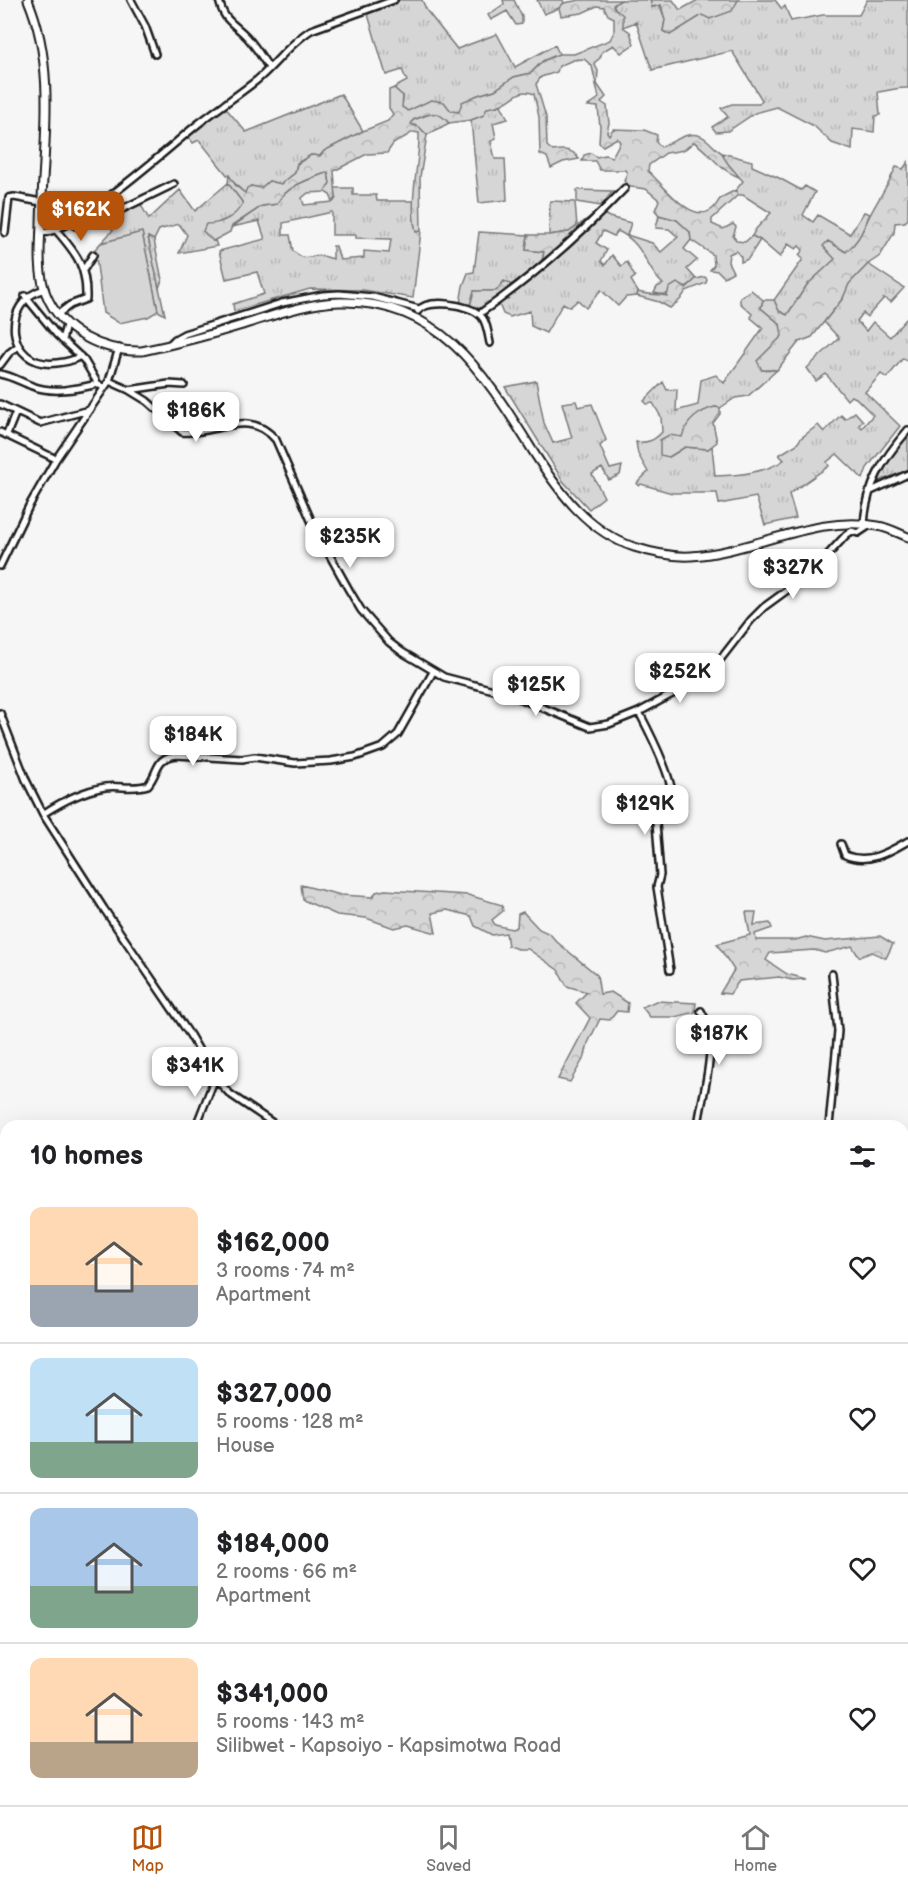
<!DOCTYPE html>
<html lang="en">
<head>
<meta charset="utf-8">
<style>
	:root { --surface:#fff; --page:#f2f2f2; --text:#202124; --muted:#757577; --line:#e0e0e0; --accent:#b45309 }
	body { margin:0; font-family:"Balsamiq Sans",sans-serif; background:var(--page); color:var(--text); height:100vh; display:flex; flex-direction:column; font-size:22px; white-space:nowrap }
	* { box-sizing:border-box; margin:0 }
	p { font-size:20px; color:var(--muted) }
	.icon { flex:none; width:33px; height:33px; fill:none; stroke:currentColor; stroke-width:2; stroke-linecap:round; stroke-linejoin:round }
	.map { position:relative; flex:1; overflow:hidden }
	.panel { position:absolute; left:0px; top:1120px; width:909px; height:686px; display:flex; flex-direction:column; background:var(--surface); border-radius:18px 18px 0 0; box-shadow:0 6px 24px #0002 }
	.panel>* { flex:none }
	.price { position:absolute; translate:-50% -51px; padding:0 14px; border-radius:12px; background:#fff; color:#222; font-size:20px; line-height:39px; filter:drop-shadow(0 2px 3px #0008) }
	.price::after { content:''; position:absolute; left:50%; top:36px; width:18px; height:14px; margin-left:-9px; background:inherit; clip-path:polygon(0 0,100% 0,50% 100%) }
	.price.current { background:var(--accent); color:#fff }
	ul { padding:0; list-style:none }
	li { display:flex; align-items:center; gap:18px; height:150px; padding:0 30px }
	li+li { border-top:2px solid var(--line) }
	li span { display:grid; place-items:center; flex:none; width:168px; height:120px; border-radius:12px; color:#555 }
	li>.icon { margin-inline-start:auto }
	span .icon { width:72px; height:72px; fill:#fffc; stroke-width:1 }
	li b { font-size:26px }
	h2 { display:flex; justify-content:space-between; align-items:center; height:72px; padding:0 30px; font-size:26px }
	.dock { display:flex; justify-content:space-around; align-items:center; height:84px; border-top:2px solid var(--line); background:var(--surface); font-size:16px; color:var(--muted) }
	.dock a { display:grid; justify-items:center; gap:3px }
	.dock .current { color:var(--accent) }
	.map>svg:first-child { display:block }
	.grass { fill:url(#grass-tufts); stroke:#797979; stroke-width:1.5; fill-rule:evenodd }
	.forest { fill:url(#forest-crowns); stroke:#797979; stroke-width:1.5 }
	.pitch { fill:#d6d6d6; stroke:#797979; stroke-width:1.5 }
	.lines { fill:none; stroke-linecap:round; stroke-linejoin:round }
	.stream { stroke:#727272; stroke-width:1.5 }
	.minor-casing { stroke:#1c1c1c; stroke-width:10 }
	.major-casing { stroke:#1c1c1c; stroke-width:11 }
	.minor { stroke:#fff; stroke-width:5 }
	.major { stroke:#fff; stroke-width:7 }
</style>
</head>
<body>
<div class="map">
<svg width="908" height="1805" viewBox="0 0 908 1805">
	<defs>
		<pattern id="grass-tufts" width="24" height="20" patternUnits="userSpaceOnUse" patternTransform="scale(1.5)"><rect width="24" height="20" fill="#d6d6d6"/><path d="M3 7l-1-3M5 7V3M7 7l1-3M15 17l-1-3M17 17v-4M19 17l1-3" fill="none" stroke="#b7b7b7"/></pattern>
		<pattern id="forest-crowns" width="20" height="18" patternUnits="userSpaceOnUse" patternTransform="scale(1.5)"><rect width="20" height="18" fill="#d6d6d6"/><path d="M2 6a3 3 0 1 1 6 0M12 15a3 3 0 1 1 6 0" fill="none" stroke="#b7b7b7"/></pattern>
	</defs>
	<rect width="100%" height="100%" fill="#f6f6f6"/>
	<filter id="ink" filterUnits="userSpaceOnUse"><feTurbulence type="fractalNoise" baseFrequency=".0167" numOctaves="2"/><feDisplacementMap in="SourceGraphic" scale="12" xChannelSelector="R" yChannelSelector="G"/><feConvolveMatrix kernelMatrix="1 2 1 2 8 2 1 2 1" color-interpolation-filters="sRGB"/></filter>
	<g filter="url(#ink)">
		<!-- grass -->
		<path class="grass" d="M 400,0 L 422,0 L 427,11 L 457,49 L 497,34 L 515,67 L 555,45 L 559,54 L 543,61 L 531,73 L 514,77 L 495,90 L 478,95 L 459,112 L 451,111 L 432,100 L 408,111 L 402,107 L 403,96 L 394,88 L 407,81 L 402,70 L 386,75 L 367,11 Z
			M 537,0 L 563,0 L 564,3 L 559,8 L 544,14 Z
			M 621,0 L 650,0 L 653,7 L 660,5 L 665,20 L 663,31 L 670,35 L 702,15 L 738,0 L 775,0 L 782,9 L 785,6 L 791,21 L 823,15 L 859,15 L 867,0 L 908,0 L 908,88 C 896,87 889,91 878,92 L 880,115 L 875,116 L 874,132 L 853,129 L 852,150 L 832,143 L 814,126 L 777,107 L 755,113 L 728,131 L 716,132 L 712,127 L 728,117 L 721,108 L 732,104 L 759,104 L 762,100 L 732,51 L 652,70 L 636,22 L 623,27 L 613,4 Z
			M 341,94 L 363,131 L 324,151 L 320,156 L 311,155 L 297,163 L 295,173 L 281,184 L 269,181 L 261,188 L 251,186 L 246,194 C 230,182 213,156 199,140 L 193,143 L 187,135 L 224,106 L 246,132 Z
			M 501,105 L 508,119 L 493,123 L 496,138 L 491,141 L 495,159 L 505,159 L 507,200 L 479,203 L 471,120 L 484,115 L 486,108 Z
			M 433,113 L 441,114 L 449,123 L 427,135 L 419,127 L 410,124 L 413,120 Z
			M 722,153 L 752,161 L 752,166 L 779,178 L 801,190 L 805,186 L 815,192 L 803,215 L 813,222 L 818,215 L 850,234 L 864,212 L 870,214 L 858,241 L 846,252 L 827,242 L 824,247 L 836,259 L 807,285 L 787,315 L 779,311 L 774,300 L 803,259 L 799,255 L 803,250 L 799,246 L 796,249 L 788,244 L 780,257 L 760,240 L 752,236 L 756,229 L 771,213 L 743,195 L 738,195 L 736,190 L 743,181 L 724,161 Z
			M 328,172 L 330,183 L 325,192 L 308,193 L 302,198 L 304,205 L 333,202 L 336,198 L 335,188 L 353,188 L 353,195 L 376,195 L 377,201 L 414,201 L 414,222 L 416,231 L 421,231 L 413,298 L 363,290 L 310,289 L 234,311 L 233,304 L 264,294 L 257,272 L 226,279 L 219,251 L 265,239 L 259,221 L 232,227 L 262,206 L 277,204 C 286,186 310,179 328,172 ZM 332,212 L 332,235 L 356,235 L 356,238 L 391,239 L 389,253 L 364,251 L 364,258 L 340,260 L 336,246 L 333,246 L 333,259 C 329,258 322,255 317,256 C 304,257 306,261 293,251 L 290,235 L 283,235 L 283,223 Z
			M 228,183 L 243,203 L 236,215 L 215,224 L 213,241 L 215,240 L 217,246 L 179,253 L 187,235 L 179,224 L 159,230 L 154,240 L 148,237 L 165,315 L 158,311 L 142,233 L 101,243 L 113,230 L 99,215 L 137,198 L 149,219 L 180,190 L 195,211 Z
			M 577,190 L 613,191 L 601,206 L 577,202 Z
			M 550,201 L 575,202 L 577,226 L 569,232 L 549,235 Z
			M 604,214 L 609,217 L 631,223 L 627,235 L 652,243 L 661,252 L 678,237 L 669,229 L 656,228 L 659,215 L 677,220 L 690,232 L 691,240 L 684,249 L 697,260 L 687,269 L 696,279 C 683,291 671,297 654,293 L 657,287 L 663,284 C 644,267 646,245 618,231 L 614,236 L 603,231 L 596,243 L 607,250 L 601,261 L 605,265 L 612,255 L 621,266 L 627,262 L 635,277 L 631,280 L 638,292 L 637,296 L 626,297 L 618,306 L 601,290 L 586,308 L 578,300 L 570,307 L 563,303 L 546,333 L 531,326 L 530,311 L 510,317 L 503,314 L 499,304 L 550,261 L 567,250 Z
			M 479,232 L 528,235 L 526,250 L 544,252 L 542,261 L 514,286 L 497,291 L 474,291 L 470,306 L 460,304 L 463,286 L 468,273 L 474,272 Z
			M 868,264 L 904,288 L 891,302 L 884,298 L 867,317 L 863,313 L 857,321 L 866,331 L 873,322 L 890,337 L 908,317 L 908,362 L 903,358 L 887,378 L 881,374 L 865,392 L 900,426 L 867,468 L 863,479 L 837,454 L 827,462 L 829,466 L 789,494 L 796,518 L 765,525 L 756,497 L 719,504 L 717,493 L 672,493 L 641,484 L 639,486 L 637,483 L 648,472 L 638,454 L 636,442 C 647,443 654,441 662,432 L 661,417 L 653,403 L 647,404 L 644,401 L 663,382 L 667,390 L 677,389 L 676,411 L 698,405 L 701,380 L 716,375 L 724,383 L 763,328 L 751,318 L 752,314 L 740,303 L 740,298 L 751,290 L 763,300 L 761,308 L 780,324 L 783,336 L 762,370 L 777,370 L 748,396 L 735,398 L 720,408 L 715,407 L 682,437 L 669,457 L 685,447 L 708,449 L 712,446 L 715,476 C 739,475 765,473 784,460 L 779,455 L 797,444 L 801,438 L 818,425 L 824,432 L 841,415 L 845,419 L 855,412 L 863,421 L 859,425 L 862,428 L 873,415 L 856,398 L 851,396 L 847,400 L 826,374 L 816,381 L 807,368 L 839,338 L 824,322 L 843,298 L 848,284 Z
			M 536,381 L 544,423 L 553,443 L 572,438 L 562,403 L 576,401 L 578,407 L 592,404 L 606,440 L 600,446 L 610,469 L 622,466 L 620,475 L 609,480 L 602,468 L 592,474 L 604,497 L 589,509 L 563,481 L 505,387 Z
			M 908,435 L 908,470 L 874,483 L 893,452 Z"/>
		<!-- forest -->
		<path class="forest" d="M 503,0 L 514,0 L 522,17 L 522,24 L 516,25 L 507,11 L 491,20 L 488,15 L 504,4 Z
			M 580,0 L 621,0 L 613,5 L 614,8 L 623,15 L 623,27 L 630,32 L 634,44 L 621,53 L 613,45 L 602,52 L 600,58 L 594,63 L 598,71 L 597,84 L 606,97 L 601,102 L 607,106 L 609,123 L 607,132 L 609,135 L 613,129 L 644,130 L 657,135 L 656,142 L 661,147 C 675,142 692,126 707,140 C 713,145 715,149 722,153 C 725,163 733,168 739,177 C 718,170 711,153 694,142 L 684,150 L 666,153 L 649,165 L 648,171 C 662,183 690,224 711,210 C 715,208 717,203 720,199 C 724,195 731,193 736,190 L 738,195 L 712,219 L 712,224 L 723,229 L 733,224 L 736,227 L 733,236 L 737,241 L 745,242 L 752,236 L 760,240 L 748,259 L 741,262 L 741,257 L 736,251 L 729,254 L 728,262 L 733,272 L 724,277 L 718,271 L 710,270 L 714,265 L 713,255 L 691,240 L 690,232 L 677,220 L 659,215 L 655,210 L 659,200 L 646,189 L 631,187 L 624,181 L 627,173 L 625,170 L 600,170 L 595,161 L 582,161 L 584,155 L 591,153 L 597,157 L 605,155 L 612,157 L 620,142 L 617,138 L 603,146 L 599,143 L 600,127 L 598,107 L 588,106 L 599,98 L 592,66 L 584,59 L 573,60 L 559,66 L 557,72 L 541,77 L 536,84 L 546,117 L 547,146 L 553,151 C 564,149 573,149 579,159 L 563,162 L 551,168 L 547,157 L 540,154 L 539,117 L 534,94 C 520,87 514,99 502,104 C 497,107 491,107 487,108 L 484,115 L 471,120 L 449,123 C 436,108 430,114 413,120 L 411,124 L 419,127 L 427,135 L 420,177 L 421,231 L 416,232 C 408,199 420,165 419,133 L 413,132 L 393,144 L 387,153 L 367,154 L 334,171 L 336,198 L 333,202 L 330,195 L 325,192 L 330,183 L 328,172 C 310,179 285,186 277,204 L 262,206 L 232,226 L 230,232 L 213,241 L 203,231 L 206,224 C 222,224 235,217 243,203 L 228,183 L 229,175 L 236,186 L 245,193 L 247,188 L 251,186 L 261,188 L 269,181 L 281,184 L 295,173 L 297,164 L 311,155 L 320,156 L 324,151 L 363,131 L 388,121 L 393,114 L 389,108 L 389,90 L 394,88 L 403,96 L 402,107 L 408,111 L 431,100 L 444,102 L 451,111 L 459,112 L 462,102 L 478,95 L 495,90 L 514,77 L 531,73 L 543,61 L 559,54 L 574,54 L 610,40 L 614,32 L 614,18 L 608,15 L 604,7 L 597,6 L 582,13 L 561,16 L 559,8 L 564,3 Z
			M 650,0 L 673,0 L 680,10 L 698,0 L 738,0 L 732,11 L 710,19 L 702,15 L 670,35 L 663,31 L 665,20 L 661,5 L 652,7 Z
			M 908,162 L 908,219 L 905,222 L 895,223 L 894,233 L 880,256 L 868,264 L 849,284 L 843,298 L 812,337 L 799,342 L 777,370 L 762,370 L 757,361 L 782,336 L 780,324 L 761,308 L 763,300 L 774,300 L 779,311 L 787,315 L 807,285 L 835,259 L 823,246 L 828,241 L 846,252 C 860,240 862,231 870,215 C 879,198 888,185 896,167 L 903,169 Z
			M 594,214 L 561,247 L 542,261 L 544,252 L 526,250 L 528,235 L 549,235 L 569,232 Z
			M 148,237 L 154,240 L 162,280 L 159,288 Z
			M 705,277 L 707,279 L 706,283 L 686,291 L 680,300 L 670,308 L 659,302 L 637,296 L 638,292 C 647,295 657,294 667,296 L 669,288 L 677,283 L 686,288 L 696,279 Z
			M 504,281 L 514,286 L 489,305 L 480,309 L 470,306 L 474,291 L 496,291 Z
			M 715,407 L 720,408 L 720,414 L 713,423 L 717,442 L 708,449 L 685,447 L 669,457 L 660,455 L 660,440 L 669,435 L 682,437 C 686,421 699,411 715,407 Z
			M 301,885 L 341,895 L 373,897 L 376,892 L 385,890 L 468,895 L 502,905 L 503,911 L 492,920 L 495,925 L 512,929 L 517,927 L 518,914 L 523,912 L 539,929 L 550,934 L 557,942 L 597,975 L 600,994 L 611,992 L 628,1003 L 627,1012 L 617,1011 L 610,1020 L 600,1019 L 588,1043 L 585,1056 L 570,1082 L 558,1079 L 590,1018 L 576,1003 L 587,992 L 567,986 L 558,970 L 528,949 L 518,949 L 508,946 L 506,933 L 492,935 L 475,926 L 471,916 L 447,910 L 432,913 L 436,933 L 408,925 L 394,928 L 366,918 L 337,915 L 303,900 Z
			M 746,912 L 756,912 L 754,925 L 770,923 L 772,928 L 755,934 L 756,940 L 795,940 L 806,937 L 825,941 L 880,936 L 893,944 L 886,958 L 872,952 L 859,957 L 852,946 L 825,953 L 814,950 L 770,953 L 766,960 L 787,974 L 806,979 L 792,980 L 779,977 L 739,981 L 730,994 L 720,993 L 734,970 L 717,944 L 750,935 Z
			M 656,1001 L 696,1003 L 695,1012 L 675,1017 L 650,1017 L 642,1007 Z"/>
		<!-- pitch -->
		<path class="pitch" d="M 142,232 L 158,311 L 148,317 L 119,323 L 103,313 L 95,249 L 101,243 Z"/>
		<g class="lines">
			<!-- stream -->
			<path class="stream" d="M 423,1805 L 428,1800"/>
			<!-- minor casing -->
			<g class="minor-casing">
				<path id="minor" d="M 131,0 L 145,26 L 155,54
					M 219,0 C 224,22 233,22 247,37 C 255,46 262,57 269,68
					M 70,223 L 76,226 L 93,216 L 99,218 L 110,215 L 174,184
					M 56,230 C 77,254 87,267 86,299 L 70,305 L 58,314
					M 5,233 L 9,198 L 14,197 L 41,202
					M 40,233 C 74,234 168,148 198,124 C 217,109 238,95 257,80 C 276,64 290,43 311,30 L 394,0
					M 84,269 L 93,255
					M 45,289 C 0,300 5,369 57,363 C 65,362 73,361 80,356
					M 25,296 L 57,335 L 84,360 L 98,384 L 104,388
					M 418,311 C 428,298 470,304 481,316 C 487,322 488,334 490,343
					M 479,314 C 533,277 580,235 625,188
					M 62,340 L 66,325
					M 169,345 L 175,339 L 184,334 L 282,303 L 323,295 L 339,294 L 373,297 L 419,309
					M 0,365 L 9,353 L 17,347
					M 0,374 C 12,376 21,382 32,386 C 53,394 76,389 98,384
					M 109,381 L 129,390 L 147,401 L 182,432 C 217,435 248,407 276,440 L 313,525 L 349,590 L 361,610 L 389,642 L 402,652 L 444,677 L 509,694 L 590,727 L 609,724 L 639,712 L 709,674 L 751,620 L 764,607 L 812,572 L 846,535 L 852,531 L 858,533 L 870,525
					M 129,390 L 169,384 L 184,385
					M 0,404 L 40,423 L 89,410
					M 0,432 L 56,459
					M 7,434 L 16,412
					M 869,492 L 908,474
					M 864,525 C 866,486 883,459 908,430
					M 0,566 L 29,506 L 56,459 L 109,381 L 119,348
					M 639,712 C 650,733 681,792 672,815 L 658,817 L 656,823 L 660,875 L 657,887 L 670,970
					M 0,713 L 26,780 L 43,814 L 104,909 L 190,1035 L 215,1078 L 230,1094 L 277,1126
					M 43,814 C 61,802 83,791 105,787 C 119,785 134,790 148,785 C 160,770 154,758 177,755 L 242,759 L 255,757 L 295,763 L 331,761 L 355,757 L 383,747 L 398,734 L 433,672
					M 841,844 L 845,855 C 868,865 889,852 908,841
					M 196,1126 L 215,1078
					M 698,1126 C 702,1092 721,1042 701,1011
					M 829,1126 L 838,1031 L 832,974
					M 908,1156 L 908,1172
					M 903,1310 L 908,1308
					M 903,1458 L 908,1464
					M 0,1729 L 6,1715"/>
			</g>
			<!-- major casing -->
			<g class="major-casing">
				<path id="major" d="M 28,0 C 58,71 42,152 41,226 C 40,247 38,274 46,294 C 61,332 103,352 142,351 C 175,344 207,336 239,326 C 272,316 305,303 340,302 C 443,299 488,380 536,456 C 560,493 589,532 634,547 C 653,553 671,557 691,556 C 754,552 815,514 878,526 C 889,528 898,533 908,537"/>
			</g>
			<!-- minor -->
			<use href="#minor" class="minor"/>
			<!-- major -->
			<use href="#major" class="major"/>
		</g>
	</g>
</svg>
<b class="price current" style="left:81px;top:242px">$162K</b>
<b class="price" style="left:196px;top:443px">$186K</b>
<b class="price" style="left:350px;top:569px">$235K</b>
<b class="price" style="left:793px;top:600px">$327K</b>
<b class="price" style="left:680px;top:704px">$252K</b>
<b class="price" style="left:536px;top:717px">$125K</b>
<b class="price" style="left:193px;top:767px">$184K</b>
<b class="price" style="left:645px;top:836px">$129K</b>
<b class="price" style="left:719px;top:1066px">$187K</b>
<b class="price" style="left:195px;top:1098px">$341K</b>
<section class="panel">
<h2>10 homes<svg class="icon" aria-label="filters" viewBox="0 0 24 24"><path d="M4 7h16M4 17h16"/><circle cx="9" cy="7" r="2"/><circle cx="15" cy="17" r="2"/></svg></h2>
<ul>
<li><span style="background:linear-gradient(#ffd9b3 65%,#9aa5b1 0)"><svg class="icon" aria-label="home" viewBox="0 0 24 24"><path d="M3 11l9-7 9 7M6 9v11h12V9"/></svg></span><div><b>$162,000</b><p>3 rooms · 74 m²</p><p>Apartment</p></div><svg class="icon" aria-label="heart" viewBox="0 0 24 24"><path d="M12 20l-8-8c-3-5 5-10 8-4 3-6 11-1 8 4z"/></svg></li>
<li><span style="background:linear-gradient(#bfe0f5 70%,#7fa58c 0)"><svg class="icon" aria-label="home" viewBox="0 0 24 24"><path d="M3 11l9-7 9 7M6 9v11h12V9"/></svg></span><div><b>$327,000</b><p>5 rooms · 128 m²</p><p>House</p></div><svg class="icon" aria-label="heart" viewBox="0 0 24 24"><path d="M12 20l-8-8c-3-5 5-10 8-4 3-6 11-1 8 4z"/></svg></li>
<li><span style="background:linear-gradient(#a9c7e8 65%,#7fa58c 0)"><svg class="icon" aria-label="home" viewBox="0 0 24 24"><path d="M3 11l9-7 9 7M6 9v11h12V9"/></svg></span><div><b>$184,000</b><p>2 rooms · 66 m²</p><p>Apartment</p></div><svg class="icon" aria-label="heart" viewBox="0 0 24 24"><path d="M12 20l-8-8c-3-5 5-10 8-4 3-6 11-1 8 4z"/></svg></li>
<li><span style="background:linear-gradient(#ffd9b3 70%,#b9a48a 0)"><svg class="icon" aria-label="home" viewBox="0 0 24 24"><path d="M3 11l9-7 9 7M6 9v11h12V9"/></svg></span><div><b>$341,000</b><p>5 rooms · 143 m²</p><p>Silibwet - Kapsoiyo - Kapsimotwa Road</p></div><svg class="icon" aria-label="heart" viewBox="0 0 24 24"><path d="M12 20l-8-8c-3-5 5-10 8-4 3-6 11-1 8 4z"/></svg></li>
</ul>
</section>
</div>
<nav class="dock">
<a class="current"><svg class="icon" aria-label="map" viewBox="0 0 24 24"><path d="M3 6l6-2 6 2 6-2v14l-6 2-6-2-6 2zM9 4v14M15 6v14"/></svg>Map</a>
<a><svg class="icon" aria-label="saved" viewBox="0 0 24 24"><path d="M7 4h10v16l-5-4-5 4z"/></svg>Saved</a>
<a><svg class="icon" aria-label="home" viewBox="0 0 24 24"><path d="M3 11l9-7 9 7M6 9v11h12V9"/></svg>Home</a>
</nav>
</body>
</html>
